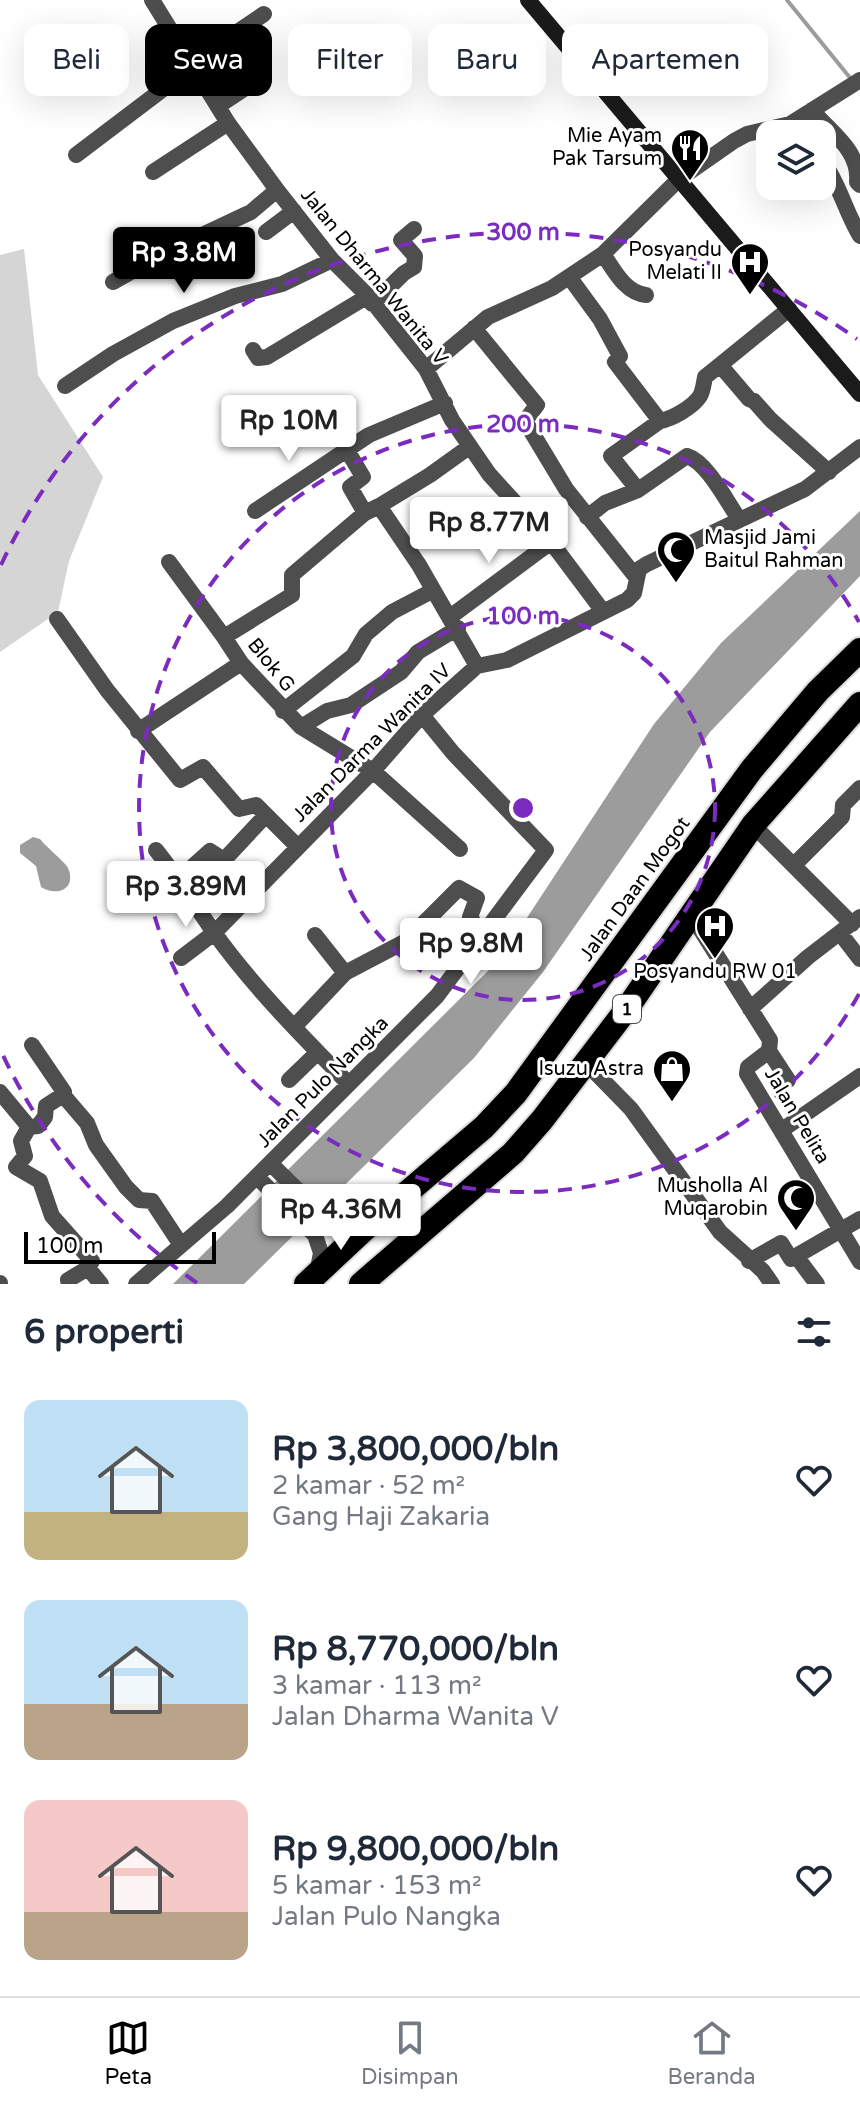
<!DOCTYPE html>
<html lang="id">
<head>
<meta charset="utf-8">
<style>
	:root { --surface:#fff; --page:#f2f2f3; --text:#1f2937; --muted:#747a83; --line:#e0e1e3; --accent:#000 }
	body { margin:0; font-family:"Varela Round",sans-serif; background:var(--page); color:var(--text); height:100vh; display:flex; flex-direction:column; font-size:30px; white-space:nowrap }
	* { box-sizing:border-box; margin:0 }
	p { font-size:26px; color:var(--muted) }
	.icon { flex:none; width:44px; height:44px; fill:none; stroke:currentColor; stroke-width:2; stroke-linecap:round; stroke-linejoin:round }
	.map { position:relative; height:1284px; overflow:hidden }
	.panel { display:flex; flex-direction:column; background:var(--surface); flex:1 }
	.panel>* { flex:none }
	.banner { position:absolute; left:24px; top:24px; width:812px; height:72px; display:flex; gap:16px }
	.fabs { position:absolute; left:756px; top:120px; display:grid; gap:16px }
	.fabs a { display:grid; place-items:center; width:80px; height:80px; border-radius:16px; background:var(--surface); box-shadow:0 8px 32px #0002; font-size:40px }
	.scale { position:absolute; left:24px; bottom:20px; width:192px; box-sizing:border-box; padding-left:8px; border:4px solid #000; border-top:0; font-size:22px; line-height:28px; white-space:nowrap; color:#000; -webkit-text-stroke:6px #fff; paint-order:stroke }
	.price { position:absolute; translate:-50% -68px; padding:0 18px; border-radius:8px; background:#fff; color:#222; font-size:26px; line-height:52px; filter:drop-shadow(0 2px 4px #0008) }
	.price::after { content:''; position:absolute; left:50%; top:48px; width:24px; height:18px; margin-left:-12px; background:inherit; clip-path:polygon(0 0,100% 0,50% 100%) }
	.price.on { background:var(--accent); color:#fff }
	ul { padding:0; list-style:none }
	li { display:flex; align-items:center; gap:24px; height:200px; padding:0 24px }
	li span { display:grid; place-items:center; flex:none; width:224px; height:160px; border-radius:16px; color:#555 }
	li>.icon { margin-inline-start:auto }
	span .icon { width:96px; height:96px; fill:#fffc; stroke-width:1 }
	li b { font-size:34px }
	h2 { display:flex; justify-content:space-between; align-items:center; height:96px; padding:0 24px; font-size:34px }
	.pill { padding:0 28px; border-radius:16px; background:var(--surface); box-shadow:0 8px 32px #0002; font-size:28px; line-height:72px }
	.pill.on { background:var(--accent); color:#fff }
	.menu { display:flex; justify-content:space-around; align-items:center; height:112px; border-top:2px solid var(--line); background:var(--surface); font-size:22px; color:var(--muted) }
	.menu a { display:grid; justify-items:center; gap:4px }
	.menu .on { color:var(--accent) }
	.map>svg:first-child { display:block }
	.green { fill:#d5d5d5 }
	.water { fill:#9c9c9c }
	.lines { fill:none; stroke-linecap:round; stroke-linejoin:round }
	.stream { stroke:#9c9c9c; stroke-width:4 }
	.highway-casing { stroke:#dbdbdb; stroke-width:28 }
	.street { stroke:#4e4e4e; stroke-width:16 }
	.secondary { stroke:#1b1b1b; stroke-width:16 }
	.highway { stroke:#000; stroke-width:24 }
	.ring { fill:none; stroke:#7b2cbf; stroke-width:4; stroke-dasharray:14 10 }
	.labels { text-anchor:middle; dominant-baseline:central; stroke-width:6; stroke-linejoin:round; paint-order:stroke }
	.shield { fill:#fff; stroke:#4c4c4c; stroke-width:2 }
	.shield-label { font-size:18px; font-weight:bold; fill:#000 }
	.poi-label { font-size:20px; fill:#000; stroke:#fff; text-anchor:end }
	.street-label { font-size:20px; fill:#000; stroke:#fff }
	.centre { fill:#7b2cbf; stroke:#fff; stroke-width:4 }
	.ring-label { font-size:24px; text-anchor:middle; font-weight:bold; fill:#7b2cbf; stroke:#fff; stroke-width:6; stroke-linejoin:round; paint-order:stroke }
</style>
</head>
<body>
<div class="map">
<svg width="860" height="1284" viewBox="0 0 860 1284">
	<rect width="100%" height="100%" fill="#fff"/>
	<!-- green -->
	<path class="green" d="M 24,249 L 38,375 L 103,477 L 69,561 L 58,612 L 0,652 L 0,255 Z"/>
	<!-- water -->
	<path class="water" d="M 860,511 L 860,576 L 710,732 L 543,972 L 474,1058 L 244,1284 L 173,1284 L 500,959 L 654,724 L 721,643 Z
		M 33,837 L 40,839 C 46,847 65,862 68,868 C 77,889 57,897 41,887 L 36,866 L 20,853 L 20,845 Z"/>
	<g class="lines">
		<!-- stream -->
		<path class="stream" d="M 787,0 L 851,79"/>
		<!-- highway casing -->
		<g class="highway-casing">
			<path id="highway" d="M 306,1284 L 368,1226 L 484,1127 L 516,1093 L 752,769 L 818,691 L 860,650
				M 361,1284 L 513,1153 L 542,1120 L 626,1010 L 753,825 L 860,704"/>
		</g>
		<!-- street -->
		<path class="street" d="M 152,0 L 228,123 L 277,190 L 332,260 L 368,296 L 426,369 L 452,420 L 489,474 L 551,542 L 602,610
			M 218,106 L 250,85 L 252,73 L 233,50 L 230,37 L 264,14
			M 812,110 C 831,133 860,150 857,182 L 860,185
			M 76,155 L 175,80 L 195,68
			M 822,160 C 839,183 845,211 860,236
			M 153,172 L 228,123
			M 266,232 L 294,211
			M 603,254 C 614,270 625,293 646,295
			M 570,278 L 600,319 L 620,356 L 615,362 L 660,421 C 672,419 693,407 700,396 C 703,391 704,382 705,377 L 720,365
			M 113,282 L 162,254 L 251,212 L 277,190
			M 372,304 L 404,273 L 414,267 L 415,256 L 401,240 L 414,229
			M 789,309 L 720,365 L 749,399 L 754,401 L 771,420 L 829,472
			M 474,328 L 537,405 L 525,421 L 566,489 L 636,577
			M 253,350 L 258,358 L 267,357 L 368,296
			M 426,369 L 488,317 L 552,288 L 603,254 L 678,180 L 734,141 L 747,134 L 790,124 L 860,80
			M 65,386 L 113,354 L 173,321 L 235,296 L 282,284 L 332,260
			M 660,421 L 611,456 L 638,490 L 687,456 C 707,462 727,502 739,519
			M 347,450 L 363,477 L 350,487 L 365,513 L 379,506 L 419,565 L 477,666
			M 379,506 L 430,475 L 469,447
			M 255,511 L 369,435 L 445,403
			M 365,513 L 292,575 L 292,595 L 224,637 L 241,663 L 301,727 L 373,771 L 460,849
			M 587,517 L 605,503 L 638,490
			M 169,562 L 224,637
			M 450,617 L 551,542
			M 57,619 L 107,690 L 180,780 L 203,767 L 239,809 L 256,805 L 297,846
			M 283,711 L 353,656 L 366,634 L 392,612 L 432,591
			M 301,727 L 327,711 L 351,705 L 401,672 L 418,652 L 458,628
			M 138,731 L 241,663
			M 753,825 L 852,924
			M 156,850 C 177,876 194,904 213,931 C 253,987 302,1036 349,1084
			M 794,865 L 842,817 L 843,805 L 860,788
			M 179,879 L 210,851 L 224,860 L 266,815
			M 692,916 L 770,1040 L 769,1051 L 748,1067 L 747,1074 L 860,1262
			M 840,933 L 860,959
			M 315,935 L 345,973
			M 181,958 L 214,933 L 373,771 L 422,715 L 477,666 L 507,660 L 627,600 L 634,593 L 639,569 L 647,564 L 805,489 L 860,447
			M 750,1009 L 808,957 L 860,917
			M 294,1027 L 345,973 L 406,941 L 459,888 L 477,898 L 470,917 L 483,936
			M 32,1045 L 64,1092 L 63,1095
			M 769,1051 L 788,1080
			M 587,1064 L 631,1109 L 720,1232 L 763,1271 L 772,1284
			M 289,1080 L 318,1052
			M 0,1092 L 29,1127
			M 782,1130 L 860,1076
			M 270,1163 L 329,1221 L 347,1227 L 368,1226
			M 257,1177 L 315,1235 L 321,1253 L 317,1274
			M 796,1256 L 817,1284
			M 749,1261 L 781,1243 L 791,1259 L 860,1219
			M 88,1268 L 92,1261 L 52,1216 L 40,1181 L 16,1167 L 25,1156 L 21,1141 L 29,1127 L 38,1126 L 45,1117 L 46,1106 L 63,1095 L 87,1123 L 96,1145 L 126,1187 L 139,1200 L 152,1201 L 181,1245
			M 0,1283 L 0,1284
			M 69,1284 L 68,1280 L 88,1268 L 101,1284
			M 136,1284 L 227,1206 L 437,996 L 546,850 L 453,753 L 422,715"/>
		<!-- secondary -->
		<path class="secondary" d="M 528,0 L 860,394"/>
		<!-- highway -->
		<use href="#highway" class="highway"/>
	</g>
	<!-- distance rings -->
	<g class="ring">
		<circle cx="523" cy="808" r="192"/>
		<path d="M859 994A384 384 0 1 1 859 622"/>
		<path d="M197 1283A576 576 0 0 1 1 1051M1 565A576 576 0 0 1 857 339"/>
	</g>
	<!-- icons -->
	<defs>
		<g id="restaurant-pin" transform="scale(2)"><path d="M0 17L-7.5 6A9.5 9.5 0 1 1 7.5 6Z" fill="#000" stroke="#fff"/><path d="M-5-6h1v4h1v-4h1v4h1v-4h1v5L-1.5 .5V6h-2V.5L-5-1ZM5-6V6H3V1.5H1.5Q1.5-4 5-6Z" fill="#fff"/></g>
		<g id="hospital-pin" transform="scale(2)"><path d="M0 17L-7.5 6A9.5 9.5 0 1 1 7.5 6Z" fill="#000" stroke="#fff"/><path d="M-5-5h3v3.5h4V-5h3V5h-3V1.5h-4V5h-3Z" fill="#fff"/></g>
		<g id="mosque-pin" transform="scale(2)"><path d="M0 17L-7.5 6A9.5 9.5 0 1 1 7.5 6Z" fill="#000" stroke="#fff"/><path d="M3.5-4.9A6 6 0 1 0 3.5 4.9A5 5 0 1 1 3.5-4.9Z" fill="#fff"/></g>
		<g id="shop-pin" transform="scale(2)"><path d="M0 17L-7.5 6A9.5 9.5 0 1 1 7.5 6Z" fill="#000" stroke="#fff"/><path d="M-5-2.5h2.3a2.7 3.5 0 0 1 5.4 0H5L5.5 6h-11ZM-1.5-2.5h3a1.5 2.3 0 0 0-3 0Z" fill="#fff"/></g>
	</defs>
	<g fill-rule="evenodd">
		<use href="#restaurant-pin" x="690" y="148"/>
		<use href="#hospital-pin" x="750" y="262"/>
		<use href="#mosque-pin" x="676" y="550"/>
		<use href="#hospital-pin" x="715" y="926"/>
		<use href="#shop-pin" x="672" y="1069"/>
		<use href="#mosque-pin" x="796" y="1198"/>
	</g>
	<g class="labels">
		<!-- shield labels -->
		<rect class="shield" x="613" y="995" width="28" height="28" rx="6"/>
		<g class="shield-label">
			<text x="627" y="1009">1</text>
		</g>
		<!-- poi labels -->
		<g class="poi-label">
			<text x="662" y="136">Mie Ayam<tspan x="662" dy="23">Pak Tarsum</tspan></text>
			<text x="722" y="250">Posyandu<tspan x="722" dy="23">Melati II</tspan></text>
			<text x="704" y="538" text-anchor="start">Masjid Jami<tspan x="704" dy="23">Baitul Rahman</tspan></text>
			<text x="715" y="972" text-anchor="middle">Posyandu RW 01</text>
			<text x="644" y="1069">Isuzu Astra</text>
			<text x="768" y="1186">Musholla Al<tspan x="768" dy="23">Muqarobin</tspan></text>
		</g>
		<!-- street labels -->
		<g class="street-label">
			<text transform="translate(374 277) rotate(51)">Jalan Dharma Wanita V</text>
			<text transform="translate(271 665) rotate(51)">Blok G</text>
			<text transform="translate(372 743) rotate(-45)">Jalan Darma Wanita IV</text>
			<text transform="translate(635 889) rotate(-54)">Jalan Daan Mogot</text>
			<text transform="translate(323 1082) rotate(-45)">Jalan Pulo Nangka</text>
			<text transform="translate(797 1116) rotate(59)">Jalan Pelita</text>
		</g>
	</g>
	<circle cx="523" cy="808" r="12" class="centre"/>
	<g class="ring-label">
		<text x="523" y="240">300 m</text>
		<text x="523" y="432">200 m</text>
		<text x="523" y="624">100 m</text>
	</g>
</svg>
<div class="fabs">
<a><svg class="icon" aria-label="layers" viewBox="0 0 24 24"><path d="M12 4l9 5-9 5-9-5zM3 14l9 5 9-5"/></svg></a>
</div>
<div class="scale">100 m</div>
<b class="price on" style="left:184px;top:295px">Rp 3.8M</b>
<b class="price" style="left:289px;top:463px">Rp 10M</b>
<b class="price" style="left:489px;top:565px">Rp 8.77M</b>
<b class="price" style="left:186px;top:929px">Rp 3.89M</b>
<b class="price" style="left:471px;top:986px">Rp 9.8M</b>
<b class="price" style="left:341px;top:1252px">Rp 4.36M</b>
<div class="banner">
<a class="pill">Beli</a>
<a class="pill on">Sewa</a>
<a class="pill">Filter</a>
<a class="pill">Baru</a>
<a class="pill">Apartemen</a>
</div>
</div>
<section class="panel">
<h2>6 properti<svg class="icon" aria-label="filters" viewBox="0 0 24 24"><path d="M4 7h16M4 17h16"/><circle cx="9" cy="7" r="2"/><circle cx="15" cy="17" r="2"/></svg></h2>
<ul>
<li><span style="background:linear-gradient(#bfe0f5 70%,#c2b280 0)"><svg class="icon" aria-label="home" viewBox="0 0 24 24"><path d="M3 11l9-7 9 7M6 9v11h12V9"/></svg></span><div><b>Rp 3,800,000/bln</b><p>2 kamar · 52 m²</p><p>Gang Haji Zakaria</p></div><svg class="icon" aria-label="heart" viewBox="0 0 24 24"><path d="M12 20l-8-8c-3-5 5-10 8-4 3-6 11-1 8 4z"/></svg></li>
<li><span style="background:linear-gradient(#bfe0f5 65%,#b9a48a 0)"><svg class="icon" aria-label="home" viewBox="0 0 24 24"><path d="M3 11l9-7 9 7M6 9v11h12V9"/></svg></span><div><b>Rp 8,770,000/bln</b><p>3 kamar · 113 m²</p><p>Jalan Dharma Wanita V</p></div><svg class="icon" aria-label="heart" viewBox="0 0 24 24"><path d="M12 20l-8-8c-3-5 5-10 8-4 3-6 11-1 8 4z"/></svg></li>
<li><span style="background:linear-gradient(#f6c9c9 70%,#b9a48a 0)"><svg class="icon" aria-label="home" viewBox="0 0 24 24"><path d="M3 11l9-7 9 7M6 9v11h12V9"/></svg></span><div><b>Rp 9,800,000/bln</b><p>5 kamar · 153 m²</p><p>Jalan Pulo Nangka</p></div><svg class="icon" aria-label="heart" viewBox="0 0 24 24"><path d="M12 20l-8-8c-3-5 5-10 8-4 3-6 11-1 8 4z"/></svg></li>
</ul>
</section>
<nav class="menu">
<a class="on"><svg class="icon" aria-label="map" viewBox="0 0 24 24"><path d="M3 6l6-2 6 2 6-2v14l-6 2-6-2-6 2zM9 4v14M15 6v14"/></svg>Peta</a>
<a><svg class="icon" aria-label="saved" viewBox="0 0 24 24"><path d="M7 4h10v16l-5-4-5 4z"/></svg>Disimpan</a>
<a><svg class="icon" aria-label="home" viewBox="0 0 24 24"><path d="M3 11l9-7 9 7M6 9v11h12V9"/></svg>Beranda</a>
</nav>
</body>
</html>
